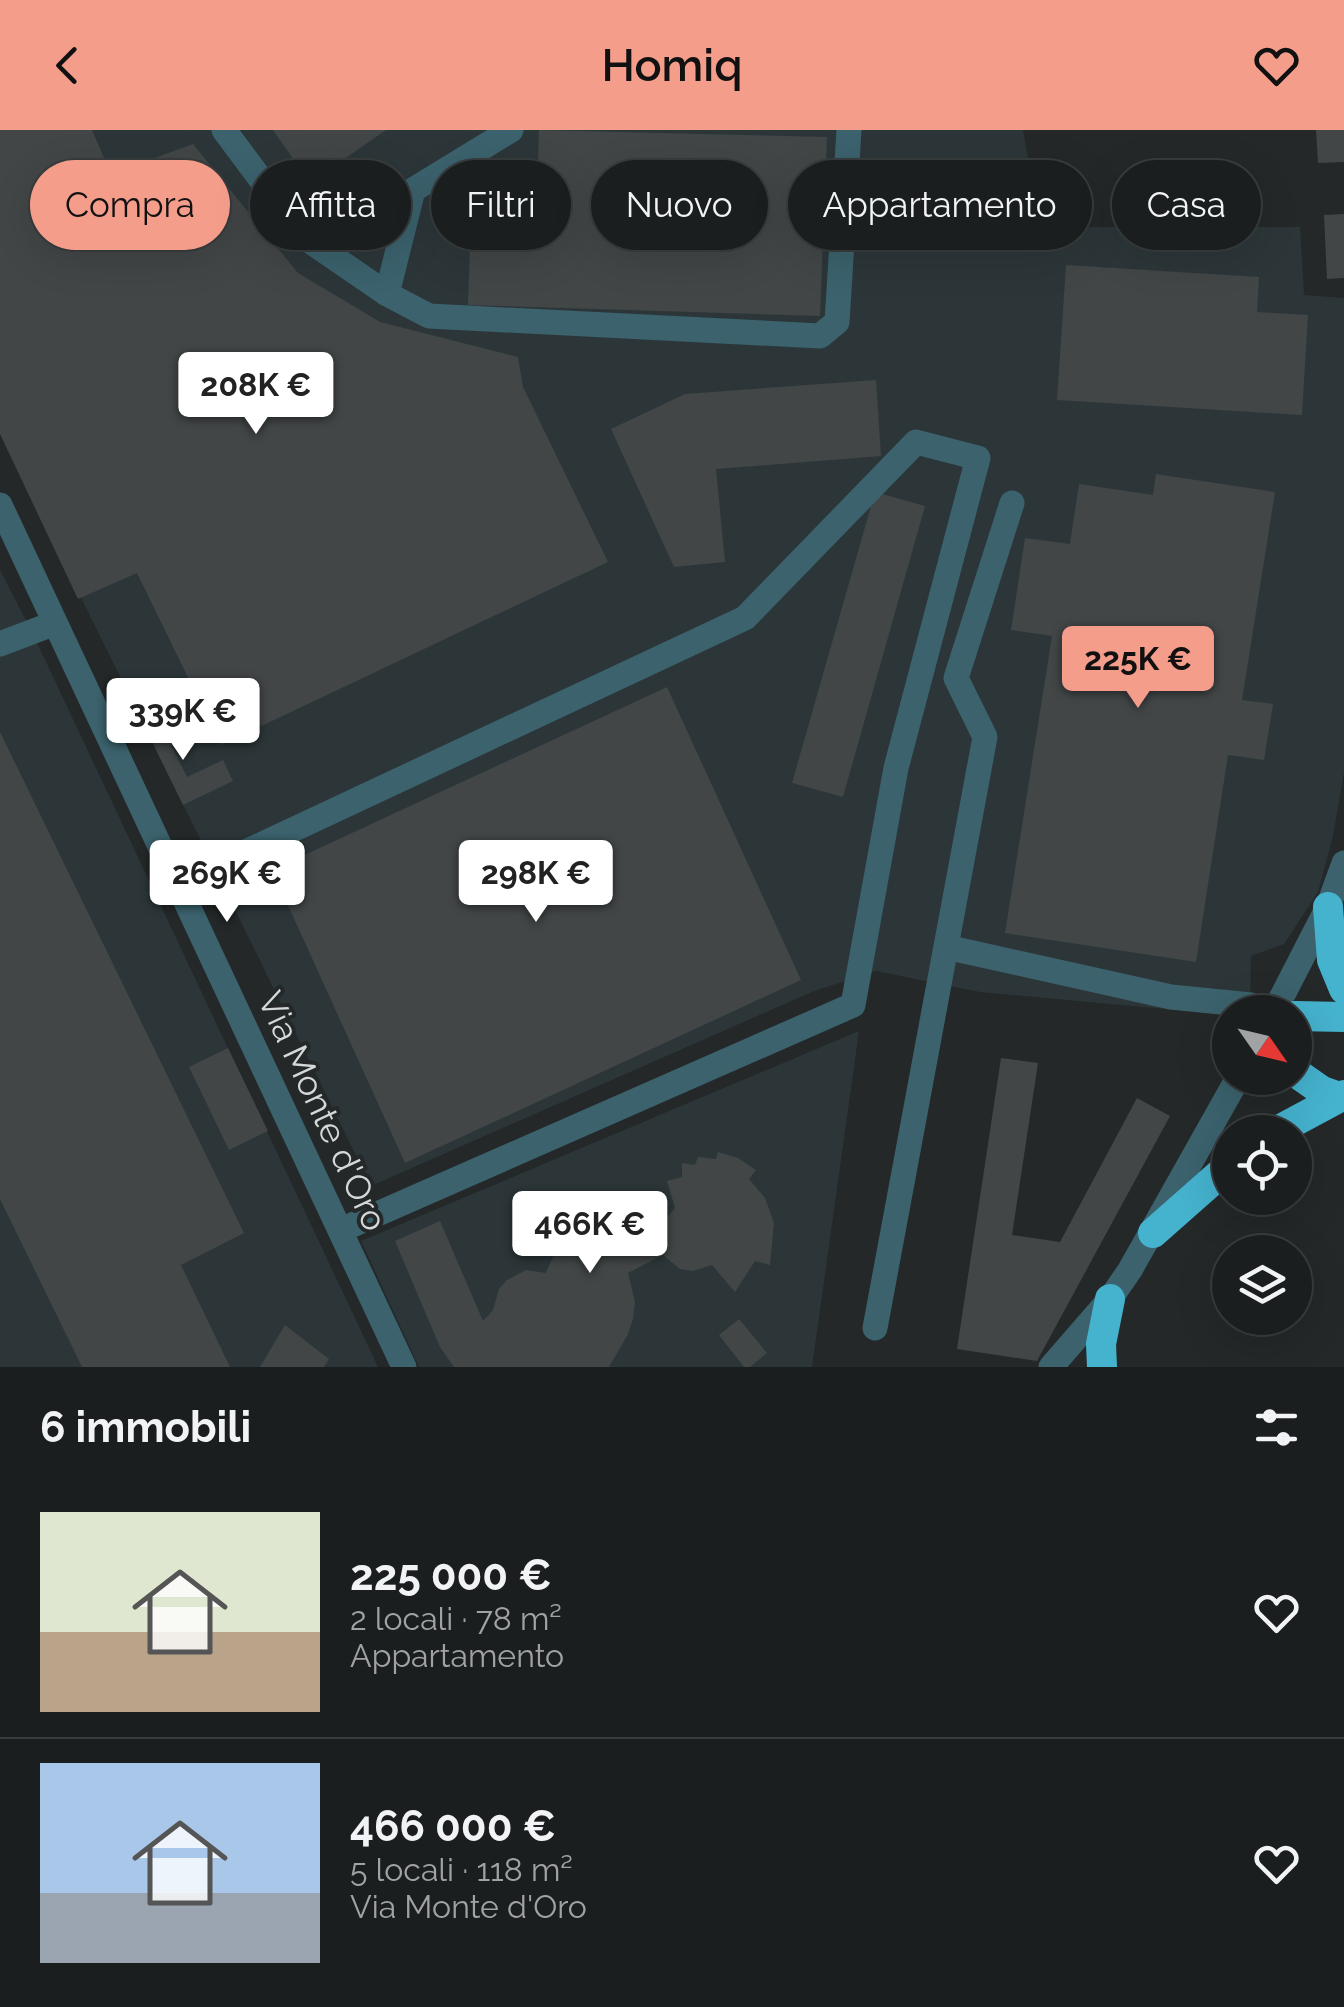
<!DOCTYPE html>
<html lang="it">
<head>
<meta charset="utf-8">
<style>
	:root { --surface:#1b1e1f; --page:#282b2c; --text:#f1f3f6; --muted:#a0a2a4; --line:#393c3d; --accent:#f49d8b }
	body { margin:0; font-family:Raleway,sans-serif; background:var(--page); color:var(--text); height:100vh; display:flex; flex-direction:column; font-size:38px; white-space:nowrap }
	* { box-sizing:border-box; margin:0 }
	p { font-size:32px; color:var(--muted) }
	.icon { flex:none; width:55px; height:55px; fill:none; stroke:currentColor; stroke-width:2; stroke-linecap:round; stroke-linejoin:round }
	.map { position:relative; height:1237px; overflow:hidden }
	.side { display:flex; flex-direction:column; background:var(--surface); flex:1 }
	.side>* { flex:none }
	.hud { position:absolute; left:30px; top:30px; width:1285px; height:90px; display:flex; gap:20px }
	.needle { width:65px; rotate:124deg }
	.fabs { position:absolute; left:1212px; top:865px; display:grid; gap:20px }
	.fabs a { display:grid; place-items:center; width:100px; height:100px; border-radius:50%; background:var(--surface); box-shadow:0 10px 40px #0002,0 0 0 2px var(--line); font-size:50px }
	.price { position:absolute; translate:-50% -85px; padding:0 22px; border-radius:10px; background:#fff; color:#222; font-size:32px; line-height:65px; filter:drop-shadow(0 2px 5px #0008) }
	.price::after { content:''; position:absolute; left:50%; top:60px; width:30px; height:22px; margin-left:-15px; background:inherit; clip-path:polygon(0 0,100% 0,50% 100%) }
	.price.active { background:var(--accent); color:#111 }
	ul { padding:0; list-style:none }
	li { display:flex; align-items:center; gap:30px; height:250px; padding:0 40px }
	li+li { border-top:2px solid var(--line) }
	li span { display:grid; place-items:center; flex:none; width:280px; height:200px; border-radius:0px; color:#555 }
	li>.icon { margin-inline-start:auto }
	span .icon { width:120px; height:120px; fill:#fffc; stroke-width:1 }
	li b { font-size:42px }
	h2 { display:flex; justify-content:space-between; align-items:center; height:120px; padding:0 40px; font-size:42px }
	.chip { padding:0 35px; border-radius:45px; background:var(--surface); box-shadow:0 10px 40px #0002,0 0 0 2px var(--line); font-size:35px; line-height:90px }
	.chip.active { background:var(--accent); color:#111 }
	header { display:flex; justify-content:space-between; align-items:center; height:130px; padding:0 40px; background:var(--accent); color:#111; font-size:45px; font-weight:600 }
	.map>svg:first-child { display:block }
	.built { fill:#2c3639 }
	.building { fill:#424647 }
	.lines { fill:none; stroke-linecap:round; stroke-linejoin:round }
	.minor { stroke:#3b626d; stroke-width:25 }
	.highway { stroke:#45b2ce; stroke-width:30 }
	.labels { text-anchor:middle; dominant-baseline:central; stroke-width:8; stroke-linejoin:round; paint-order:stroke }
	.street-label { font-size:35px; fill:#d5d8d8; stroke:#242829 }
</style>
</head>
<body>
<header><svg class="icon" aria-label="back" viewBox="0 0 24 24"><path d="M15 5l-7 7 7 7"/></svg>Homiq<svg class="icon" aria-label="heart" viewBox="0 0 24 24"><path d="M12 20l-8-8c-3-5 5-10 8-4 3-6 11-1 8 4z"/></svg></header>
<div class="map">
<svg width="1344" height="1237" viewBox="0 0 1344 1237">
	<rect width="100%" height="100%" fill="#242829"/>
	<!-- built -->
	<path class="built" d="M 0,0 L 1023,0 L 1040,97 L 1300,97 L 1304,165 L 1344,168 L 1344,642 L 1333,706 L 1318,762 L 1284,814 L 1251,826 L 1250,882 L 1230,885 L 980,862 L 876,841 L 814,861 L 371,1056 L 0,303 Z
		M 0,440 L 31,500 L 378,1237 L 0,1237 Z
		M 859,901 L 812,1237 L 419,1237 L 361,1111 Z"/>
	<!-- building -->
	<path class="building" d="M 0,0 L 92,0 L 111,44 L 193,14 L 298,143 L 380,192 L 518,227 L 523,257 L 608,432 L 221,615 L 137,443 L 78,469 L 0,304 Z
		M 273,0 L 386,0 L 310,53 Z
		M 539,0 L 827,7 L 820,186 L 468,175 L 472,57 L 537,60 Z
		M 1316,0 L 1344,0 L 1344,32 L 1318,33 Z
		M 1344,84 L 1344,148 L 1327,149 L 1324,85 Z
		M 1066,135 L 1259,147 L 1257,182 L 1308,185 L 1302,285 L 1057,270 Z
		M 876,250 L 881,326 L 716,339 L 725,432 L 674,437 L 611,299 L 685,264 Z
		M 1156,344 L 1275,362 L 1242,570 L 1273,574 L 1264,630 L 1228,625 L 1196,832 L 1005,803 L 1052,506 L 1011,500 L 1025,408 L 1070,414 L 1079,354 L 1153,365 Z
		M 875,362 L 925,376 L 843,667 L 792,653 Z
		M 667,557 L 801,850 L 405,1033 L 272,740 Z
		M 151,574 L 187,647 L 223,630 L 233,651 L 183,675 L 137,581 Z
		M 0,602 L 244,1103 L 181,1135 L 230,1237 L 82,1237 L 0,1069 Z
		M 228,918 L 268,1001 L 229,1020 L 189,937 Z
		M 1001,928 L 1038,933 L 1012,1105 L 1060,1112 L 1137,968 L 1170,986 L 1037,1231 L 957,1219 Z
		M 718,1022 L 738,1028 L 756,1040 L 749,1049 L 765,1068 L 774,1093 L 770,1135 L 755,1131 L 735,1162 L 712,1135 L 693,1141 L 680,1139 L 663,1125 L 628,1143 L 635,1172 L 633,1189 L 627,1206 L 609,1237 L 454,1237 L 440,1217 L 395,1111 L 440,1091 L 483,1191 L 493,1180 L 499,1159 L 507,1150 L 526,1140 L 546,1143 L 563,1103 L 559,1088 L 567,1077 L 584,1082 L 588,1093 L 626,1125 L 659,1107 L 662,1093 L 675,1078 L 667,1051 L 682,1047 L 682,1033 L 695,1035 L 698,1027 L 716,1029 Z
		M 739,1189 L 767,1223 L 750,1237 L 744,1237 L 719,1205 Z
		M 285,1195 L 329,1229 L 324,1237 L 260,1237 Z"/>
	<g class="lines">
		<!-- minor -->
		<path class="minor" d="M 224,0 L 304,107 L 387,164 L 429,186 L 820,206 L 837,192 L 849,0
			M 387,164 L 413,60 L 511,0
			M 0,375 L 404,1237
			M 0,514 L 55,493
			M 177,754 L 745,488 L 916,312 L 978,328 L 896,638 L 853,875 L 341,1100
			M 946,817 L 1171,867 L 1251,875 L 1260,882
			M 1274,882 L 1328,777 L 1344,733
			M 875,1198 L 985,607 L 956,548 L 1012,373
			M 1051,1237 L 1110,1169 L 1130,1140 L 1238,948"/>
		<!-- highway -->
		<path class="highway" d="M 1328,777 L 1332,830 L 1344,859
			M 1295,886 L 1344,887
			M 1295,942 L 1322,961 L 1339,967
			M 1275,1002 L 1344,965
			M 1153,1103 L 1230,1035
			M 1102,1237 L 1101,1214 L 1110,1169"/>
	</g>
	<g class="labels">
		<!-- street labels -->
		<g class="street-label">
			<text transform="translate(323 981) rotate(65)">Via Monte d'Oro</text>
		</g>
	</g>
</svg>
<div class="fabs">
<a><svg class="needle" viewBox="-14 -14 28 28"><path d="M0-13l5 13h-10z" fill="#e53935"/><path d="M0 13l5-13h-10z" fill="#a0a2a4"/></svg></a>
<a><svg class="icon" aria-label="locate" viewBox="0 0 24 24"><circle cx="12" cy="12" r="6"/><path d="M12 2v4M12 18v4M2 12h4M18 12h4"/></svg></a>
<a><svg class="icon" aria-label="layers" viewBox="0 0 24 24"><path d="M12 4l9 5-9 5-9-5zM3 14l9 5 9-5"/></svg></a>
</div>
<b class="price" style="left:256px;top:307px">208K €</b>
<b class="price active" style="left:1138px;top:581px">225K €</b>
<b class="price" style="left:183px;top:633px">339K €</b>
<b class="price" style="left:227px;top:795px">269K €</b>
<b class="price" style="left:536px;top:795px">298K €</b>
<b class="price" style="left:590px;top:1146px">466K €</b>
<div class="hud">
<a class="chip active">Compra</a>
<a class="chip">Affitta</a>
<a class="chip">Filtri</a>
<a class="chip">Nuovo</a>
<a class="chip">Appartamento</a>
<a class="chip">Casa</a>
</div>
</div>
<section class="side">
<h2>6 immobili<svg class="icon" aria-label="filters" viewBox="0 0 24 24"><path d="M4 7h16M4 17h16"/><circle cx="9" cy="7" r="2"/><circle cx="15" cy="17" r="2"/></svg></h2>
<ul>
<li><span style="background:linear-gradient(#dfe7d0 60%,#b9a48a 0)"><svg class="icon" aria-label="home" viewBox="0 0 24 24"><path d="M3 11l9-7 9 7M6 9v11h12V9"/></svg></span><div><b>225 000 €</b><p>2 locali · 78 m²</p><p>Appartamento</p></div><svg class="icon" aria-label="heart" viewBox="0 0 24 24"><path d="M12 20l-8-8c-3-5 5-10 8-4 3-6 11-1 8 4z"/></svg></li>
<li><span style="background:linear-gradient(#a9c7e8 65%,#9aa5b1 0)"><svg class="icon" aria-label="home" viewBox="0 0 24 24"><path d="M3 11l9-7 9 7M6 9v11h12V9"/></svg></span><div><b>466 000 €</b><p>5 locali · 118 m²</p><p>Via Monte d'Oro</p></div><svg class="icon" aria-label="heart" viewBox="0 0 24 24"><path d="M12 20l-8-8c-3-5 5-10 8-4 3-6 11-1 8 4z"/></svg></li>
</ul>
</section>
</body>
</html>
